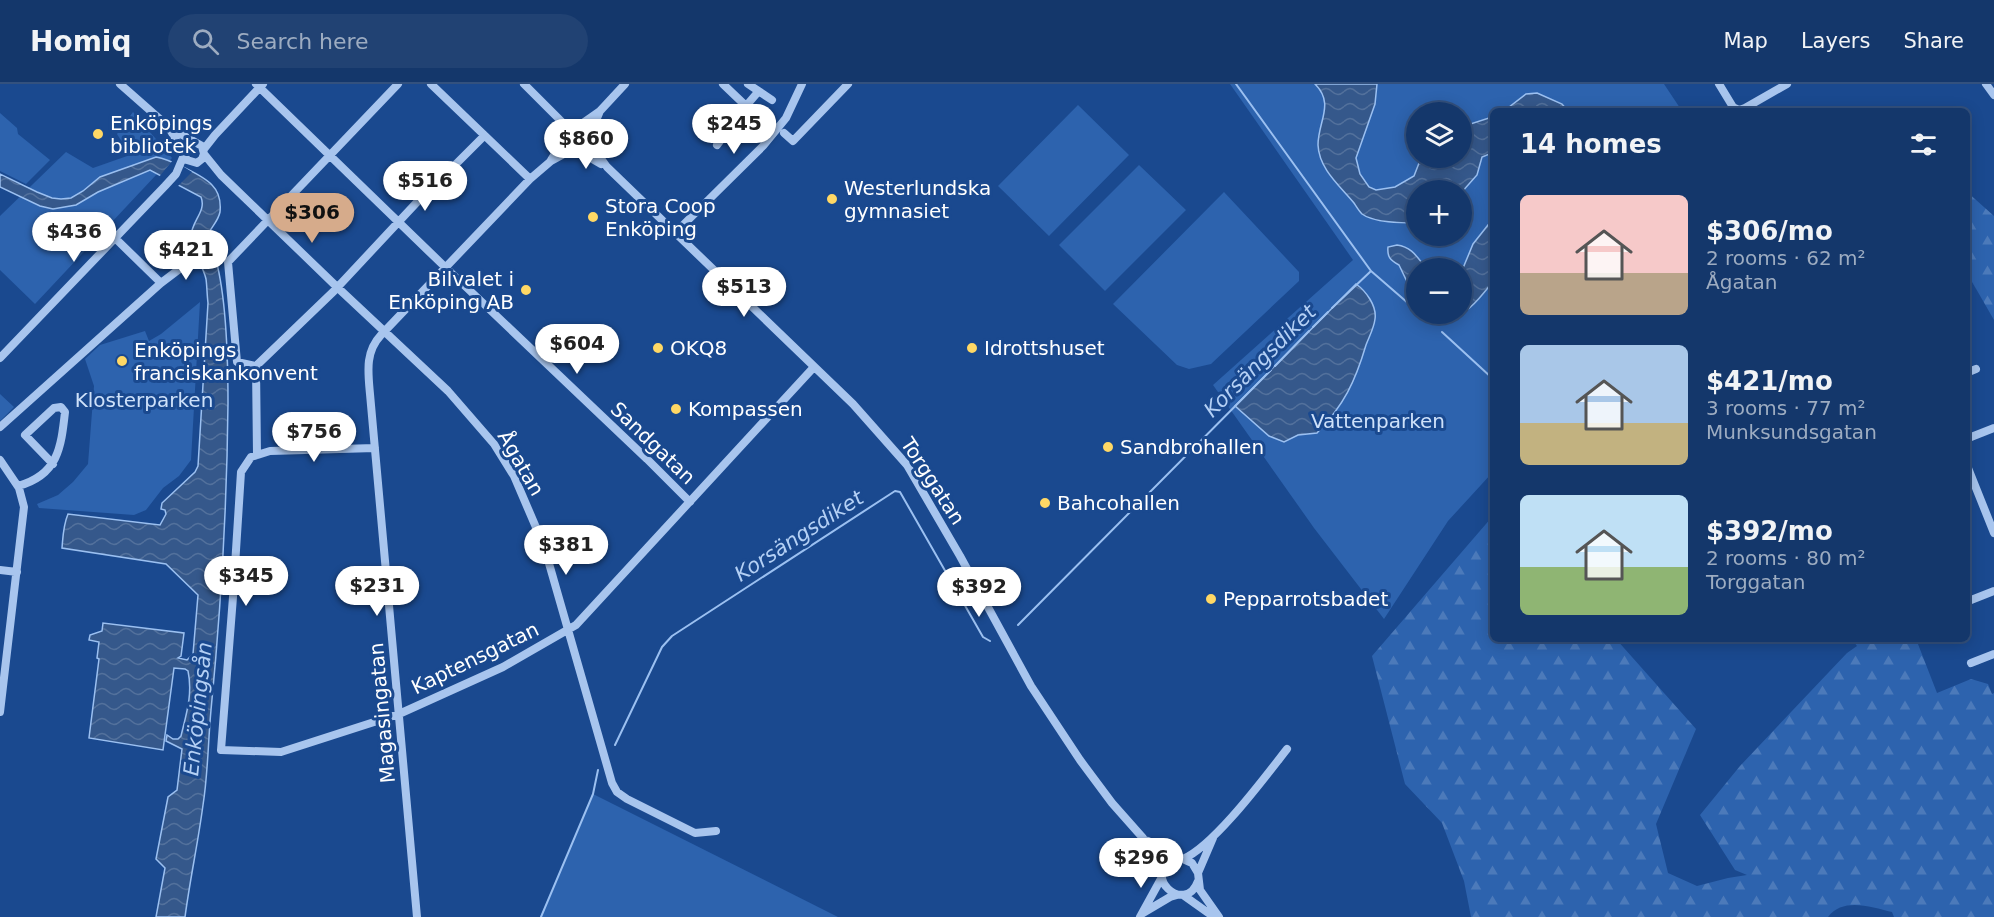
<!DOCTYPE html>
<html lang="en">
<head>
<meta charset="utf-8">
<style>
	:root { --surface:#14376b; --page:#214273; --text:#f1f3f6; --muted:#9dacc1; --line:#33517e; --accent:#d6ab8b }
	body { margin:0; font-family:"DejaVu Sans",sans-serif; background:var(--page); color:var(--text); height:100vh; display:flex; flex-direction:column; font-size:22px; white-space:nowrap }
	* { box-sizing:border-box; margin:0 }
	p { font-size:20px; color:var(--muted) }
	.icon { flex:none; width:33px; height:33px; fill:none; stroke:currentColor; stroke-width:2; stroke-linecap:round; stroke-linejoin:round }
	.map { position:relative; flex:1; overflow:hidden }
	.side { position:absolute; left:1490px; top:24px; width:480px; height:534px; display:flex; flex-direction:column; background:var(--surface); border-radius:9px; box-shadow:0 3px 15px #0003,0 0 0 2px var(--line) }
	.side>* { flex:none }
	.controls { position:absolute; left:1406px; top:18px; display:grid; gap:12px }
	.controls a { display:grid; place-items:center; width:66px; height:66px; border-radius:50%; background:var(--surface); box-shadow:0 3px 15px #0003,0 0 0 2px var(--line); font-size:30px }
	.price { position:absolute; translate:-50% -51px; padding:0 14px; border-radius:21px; background:#fff; color:#222; font-size:20px; line-height:39px; filter:drop-shadow(0 2px 3px #0008) }
	.price::after { content:''; position:absolute; left:50%; top:36px; width:18px; height:14px; margin-left:-9px; background:inherit; clip-path:polygon(0 0,100% 0,50% 100%) }
	.price.current { background:var(--accent); color:#111 }
	ul { padding:0; list-style:none }
	li { display:flex; align-items:center; gap:18px; height:150px; padding:0 30px }
	li span { display:grid; place-items:center; flex:none; width:168px; height:120px; border-radius:9px; color:#555 }
	li>.icon { margin-inline-start:auto }
	span .icon { width:72px; height:72px; fill:#fffc; stroke-width:1 }
	li b { font-size:26px }
	h2 { display:flex; justify-content:space-between; align-items:center; height:72px; padding:0 30px; font-size:26px }
	header { display:flex; align-items:center; gap:36px; box-sizing:border-box; height:84px; padding:0 30px; background:var(--surface); border-bottom:2px solid var(--line) }
	header strong { font-size:28px }
	nav { display:flex; gap:33px; margin-inline-start:auto; font-size:21px }
	.search { width:420px; height:54px; background:var(--page); display:flex; align-items:center; gap:15px; box-sizing:border-box; padding:0 21px; border-radius:33px; color:var(--muted); font-size:22px }
	.map>svg:first-child { display:block }
	.green { fill:#2d63ae; fill-rule:evenodd }
	.forest { fill:url(#forest-firs) }
	.water { fill:url(#water-waves); stroke:#9bc0f1; stroke-width:1.5 }
	.pier { fill:#1a498f }
	.lines { fill:none; stroke-linecap:round; stroke-linejoin:round }
	.stream { stroke:#9bc0f1; stroke-width:2 }
	.minor { stroke:#a8c5ee; stroke-width:8 }
	.poi-dot { fill:#ffd865; stroke:#1a498f; stroke-width:2 }
	.labels { text-anchor:middle; dominant-baseline:central; stroke-width:6; stroke-linejoin:round; paint-order:stroke }
	.poi-label { font-size:20px; fill:#fff; stroke:#1a498f; text-anchor:start }
	.park-label { font-size:20px; fill:#cee1fa; stroke:#1a498f }
	.street-label { font-size:20px; fill:#fff; stroke:#1a498f }
	.water-label { font-size:21px; font-style:italic; fill:#b4d0f5; stroke:#1a498f }
</style>
</head>
<body>
<header>
<strong>Homiq</strong>
<div class="search"><svg class="icon" aria-label="search" viewBox="0 0 24 24"><circle cx="10" cy="10" r="6"/><path d="M15 15l6 6"/></svg>Search here</div>
<nav><a>Map</a><a>Layers</a><a>Share</a></nav>
</header>
<div class="map">
<svg width="1994" height="833" viewBox="0 0 1994 833">
	<defs>
		<pattern id="forest-firs" width="22" height="20" patternUnits="userSpaceOnUse" patternTransform="scale(1.5)"><rect width="22" height="20" fill="#2d63ae"/><path d="M5 1l3.5 6h-7zM16 11l3.5 6h-7z" fill="#4c7aba"/></pattern>
		<pattern id="water-waves" width="16" height="10" patternUnits="userSpaceOnUse" patternTransform="scale(1.5)"><rect width="16" height="10" fill="#35588b"/><path d="M0 5q4-4 8 0t8 0" fill="none" stroke="#53719c"/></pattern>
	</defs>
	<rect width="100%" height="100%" fill="#1a498f"/>
	<!-- green -->
	<path class="green" d="M 1230,0 L 1664,0 L 1682,27 L 1492,27 L 1492,389 L 1448,437 L 1384,535 L 1314,444 L 1213,301 L 1353,176 ZM 1416,28 L 1461,28 L 1461,74 L 1416,74 ZM 1416,106 L 1461,106 L 1461,152 L 1416,152 ZM 1416,184 L 1461,184 L 1461,230 L 1416,230 Z
		M 1078,21 L 1129,71 L 1049,152 L 998,102 Z
		M 133,28 L 172,74 L 35,220 L 0,186 L 0,132 L 66,68 L 93,84 L 130,71 L 117,50 Z
		M 0,29 L 17,44 L 18,50 L 50,76 L 26,100 L 0,87 Z
		M 1139,81 L 1186,126 L 1105,207 L 1059,161 Z
		M 1224,108 L 1299,188 L 1299,197 L 1211,280 L 1189,285 L 1177,281 L 1113,220 Z
		M 200,218 L 191,376 L 179,392 L 163,404 L 146,426 L 134,431 L 39,424 L 37,420 L 58,411 L 73,398 L 88,380 L 94,302 L 85,275 L 100,261 L 145,247 L 149,257 L 161,250 Z
		M 0,310 L 14,323 L 0,337 Z
		M 593,710 L 609,718 L 838,833 L 540,833 Z"/>
	<!-- forest -->
	<path class="forest" d="M 1966,107 L 1994,132 L 1994,236 L 1967,189 Z
		M 1492,433 L 1492,555 L 1616,555 L 1696,645 L 1656,740 L 1668,789 L 1697,802 L 1728,794 L 1747,791 L 1735,786 L 1700,731 L 1740,682 L 1847,569 L 1857,562 L 1852,555 L 1916,555 L 1937,609 L 1971,595 L 1988,600 L 1992,610 L 1994,609 L 1994,833 L 1894,833 L 1892,828 C 1871,823 1843,813 1828,833 L 1471,833 L 1464,797 L 1442,739 L 1405,700 L 1372,572 Z"/>
	<!-- water -->
	<path class="water" d="M 1315,0 L 1377,0 L 1375,20 L 1356,74 L 1360,90 L 1369,103 L 1376,106 L 1395,103 L 1414,92 L 1421,74 L 1461,74 L 1461,43 L 1492,33 L 1492,69 L 1482,73 L 1477,91 L 1461,109 L 1461,106 L 1416,106 L 1416,139 C 1402,139 1374,139 1362,130 C 1359,127 1356,122 1354,119 C 1340,102 1319,85 1318,61 C 1318,37 1335,20 1315,0 Z
		M 1537,9 L 1562,20 L 1568,27 L 1504,27 L 1526,10 Z
		M 156,73 C 169,75 204,92 212,101 C 219,108 221,118 220,128 C 218,138 210,144 207,153 C 227,187 228,278 228,319 C 227,422 221,524 211,626 C 208,658 208,690 203,721 C 198,759 190,795 185,833 L 156,833 L 165,784 L 156,775 L 168,713 L 177,706 L 182,665 L 166,657 L 167,651 L 173,655 L 178,655 L 181,652 C 186,631 193,610 188,587 L 185,585 L 174,584 L 163,666 L 89,654 L 99,575 L 97,574 L 99,558 L 89,556 L 90,551 L 102,547 L 103,539 L 184,549 L 181,572 L 178,574 L 187,576 L 193,570 L 198,511 L 166,480 L 62,464 C 63,453 63,442 68,430 L 160,441 L 166,430 L 165,426 L 161,425 L 162,419 L 195,388 L 198,382 L 208,219 C 207,211 207,202 206,195 C 203,181 191,167 191,154 C 190,138 207,128 201,113 L 150,86 L 98,108 L 76,121 L 53,125 L 40,122 L 0,103 L 0,90 L 37,108 L 52,114 L 61,115 L 71,114 L 83,107 L 100,93 Z
		M 1492,136 L 1492,199 C 1473,221 1469,233 1438,231 L 1435,230 L 1461,230 L 1461,189 L 1473,160 Z
		M 1397,161 C 1412,163 1417,173 1426,184 L 1416,184 L 1416,213 L 1412,208 L 1399,181 C 1390,176 1387,173 1388,163 Z
		M 1356,200 C 1366,207 1377,222 1375,235 C 1374,244 1369,253 1366,261 C 1355,298 1344,321 1317,349 L 1298,351 L 1284,358 L 1269,352 L 1235,322 Z"/>
	<!-- pier -->
	<path class="pier" d="M 173,76 L 192,88 L 177,103 L 159,93 Z"/>
	<g class="lines">
		<!-- stream -->
		<path class="stream" d="M 1236,0 L 1371,187 L 1416,226
			M 1332,224 L 1371,187
			M 1420,230 L 1424,233
			M 1313,243 L 1328,228
			M 1442,248 L 1492,294
			M 1275,282 L 1309,247
			M 1018,541 L 1271,286
			M 615,661 L 662,563 L 672,552 L 895,407 L 900,408 L 983,553 L 990,557
			M 541,833 L 593,710 L 598,686"/>
		<!-- minor -->
		<path class="minor" d="M 120,0 L 170,44 L 202,62 L 204,70 L 221,91 L 337,203 L 448,307 L 494,360 L 514,392 L 544,462 L 612,699 L 617,708 L 627,715 L 695,749 L 716,747
			M 256,0 L 445,183 L 647,375 L 690,418
			M 398,0 L 228,178 L 237,278 L 256,282 L 334,207 L 433,101
			M 431,0 L 530,95
			M 524,0 L 568,44
			M 723,0 L 746,22 L 758,8
			M 748,0 L 772,16
			M 1719,0 L 1733,23 L 1739,26 L 1745,24 L 1787,0
			M 1986,0 L 1994,11
			M 580,41 L 600,27 L 625,0
			M 171,47 L 187,76 L 197,79 L 202,75 L 204,70
			M 784,49 L 793,57 L 848,0
			M 590,51 L 600,27
			M 589,58 L 607,83 L 853,320 L 907,381 L 960,472 L 1031,602 L 1080,676 L 1112,719 L 1143,754 L 1159,777 L 1163,787
			M 717,61 L 746,22
			M 204,65 L 215,51 L 263,0
			M 577,66 L 601,80
			M 551,76 L 564,55 L 568,44 L 573,41 L 582,41 L 590,51 L 587,62 L 581,65 L 569,63 L 564,55
			M 442,94 L 484,52
			M 675,149 L 763,62 L 786,34 L 802,0
			M 116,155 L 161,199
			M 0,274 L 165,102 L 176,90 L 184,71
			M 256,282 L 257,371
			M 1966,289 L 1976,285
			M 0,343 L 161,199 L 194,174
			M 1966,355 L 1994,344
			M 375,364 L 270,367 L 251,373 L 241,388 L 233,513 L 221,666 L 281,668 L 399,630 L 503,583 L 576,541 L 814,283
			M 0,376 L 19,404 L 24,423 L 0,628
			M 1966,379 L 1994,449
			M 18,402 C 58,391 61,364 65,328 L 61,323 L 54,324 L 25,351 L 53,380
			M 0,486 L 17,488
			M 1966,518 L 1994,507
			M 1971,579 L 1994,570
			M 1148,757 L 1177,775 L 1183,775 L 1192,779 L 1198,789 L 1200,806 L 1219,833
			M 1177,775 C 1138,789 1185,833 1198,797
			M 1183,775 C 1214,762 1265,693 1287,665
			M 1198,789 L 1213,754
			M 1183,811 L 1214,833
			M 1143,829 L 1170,813 L 1177,811
			M 417,833 L 370,310 C 368,288 365,268 381,251 L 530,95 L 551,77 L 573,65
			M 1140,833 L 1162,793"/>
	</g>
	<!-- markers -->
	<g class="poi-dot">
		<circle cx="98" cy="50" r="6"/>
		<circle cx="832" cy="115" r="6"/>
		<circle cx="593" cy="133" r="6"/>
		<circle cx="526" cy="206" r="6"/>
		<circle cx="658" cy="264" r="6"/>
		<circle cx="972" cy="264" r="6"/>
		<circle cx="122" cy="277" r="6"/>
		<circle cx="676" cy="325" r="6"/>
		<circle cx="1108" cy="363" r="6"/>
		<circle cx="1045" cy="419" r="6"/>
		<circle cx="1211" cy="515" r="6"/>
	</g>
	<g class="labels">
		<!-- poi labels -->
		<g class="poi-label">
			<text x="110" y="39">Enköpings<tspan x="110" dy="23">bibliotek</tspan></text>
			<text x="844" y="104">Westerlundska<tspan x="844" dy="23">gymnasiet</tspan></text>
			<text x="605" y="122">Stora Coop<tspan x="605" dy="23">Enköping</tspan></text>
			<text x="514" y="195" text-anchor="end">Bilvalet i<tspan x="514" dy="23">Enköping AB</tspan></text>
			<text x="670" y="264">OKQ8</text>
			<text x="984" y="264">Idrottshuset</text>
			<text x="134" y="266">Enköpings<tspan x="134" dy="23">franciskankonvent</tspan></text>
			<text x="688" y="325">Kompassen</text>
			<text x="1120" y="363">Sandbrohallen</text>
			<text x="1057" y="419">Bahcohallen</text>
			<text x="1223" y="515">Pepparrotsbadet</text>
		</g>
		<!-- park labels -->
		<g class="park-label">
			<text x="144" y="316">Klosterparken</text>
			<text x="1378" y="337">Vattenparken</text>
		</g>
		<!-- street labels -->
		<g class="street-label">
			<text transform="translate(653 359) rotate(44)">Sandgatan</text>
			<text transform="translate(521 379) rotate(60)">Ågatan</text>
			<text transform="translate(933 397) rotate(57)">Torggatan</text>
			<text transform="translate(475 574) rotate(-26)">Kaptensgatan</text>
			<text transform="translate(382 629) rotate(-95)">Magasingatan</text>
		</g>
		<!-- water labels -->
		<g class="water-label">
			<text transform="translate(1260 277) rotate(-45)">Korsängsdiket</text>
			<text transform="translate(799 452) rotate(-33)">Korsängsdiket</text>
			<text transform="translate(198 625) rotate(-84)">Enköpingsån</text>
		</g>
	</g>
</svg>
<div class="controls">
<a><svg class="icon" aria-label="layers" viewBox="0 0 24 24"><path d="M12 4l9 5-9 5-9-5zM3 14l9 5 9-5"/></svg></a>
<a>+</a>
<a>−</a>
</div>
<b class="price" style="left:734px;top:71px">$245</b>
<b class="price" style="left:586px;top:86px">$860</b>
<b class="price" style="left:425px;top:128px">$516</b>
<b class="price current" style="left:312px;top:160px">$306</b>
<b class="price" style="left:74px;top:179px">$436</b>
<b class="price" style="left:186px;top:197px">$421</b>
<b class="price" style="left:744px;top:234px">$513</b>
<b class="price" style="left:577px;top:291px">$604</b>
<b class="price" style="left:314px;top:379px">$756</b>
<b class="price" style="left:566px;top:492px">$381</b>
<b class="price" style="left:246px;top:523px">$345</b>
<b class="price" style="left:377px;top:533px">$231</b>
<b class="price" style="left:979px;top:534px">$392</b>
<b class="price" style="left:1141px;top:805px">$296</b>
<section class="side">
<h2>14 homes<svg class="icon" aria-label="filters" viewBox="0 0 24 24"><path d="M4 7h16M4 17h16"/><circle cx="9" cy="7" r="2"/><circle cx="15" cy="17" r="2"/></svg></h2>
<ul>
<li><span style="background:linear-gradient(#f6c9c9 65%,#b9a48a 0)"><svg class="icon" aria-label="home" viewBox="0 0 24 24"><path d="M3 11l9-7 9 7M6 9v11h12V9"/></svg></span><div><b>$306/mo</b><p>2 rooms · 62 m²</p><p>Ågatan</p></div></li>
<li><span style="background:linear-gradient(#a9c7e8 65%,#c2b280 0)"><svg class="icon" aria-label="home" viewBox="0 0 24 24"><path d="M3 11l9-7 9 7M6 9v11h12V9"/></svg></span><div><b>$421/mo</b><p>3 rooms · 77 m²</p><p>Munksundsgatan</p></div></li>
<li><span style="background:linear-gradient(#bfe0f5 60%,#8fb573 0)"><svg class="icon" aria-label="home" viewBox="0 0 24 24"><path d="M3 11l9-7 9 7M6 9v11h12V9"/></svg></span><div><b>$392/mo</b><p>2 rooms · 80 m²</p><p>Torggatan</p></div></li>
</ul>
</section>
</div>
</body>
</html>
